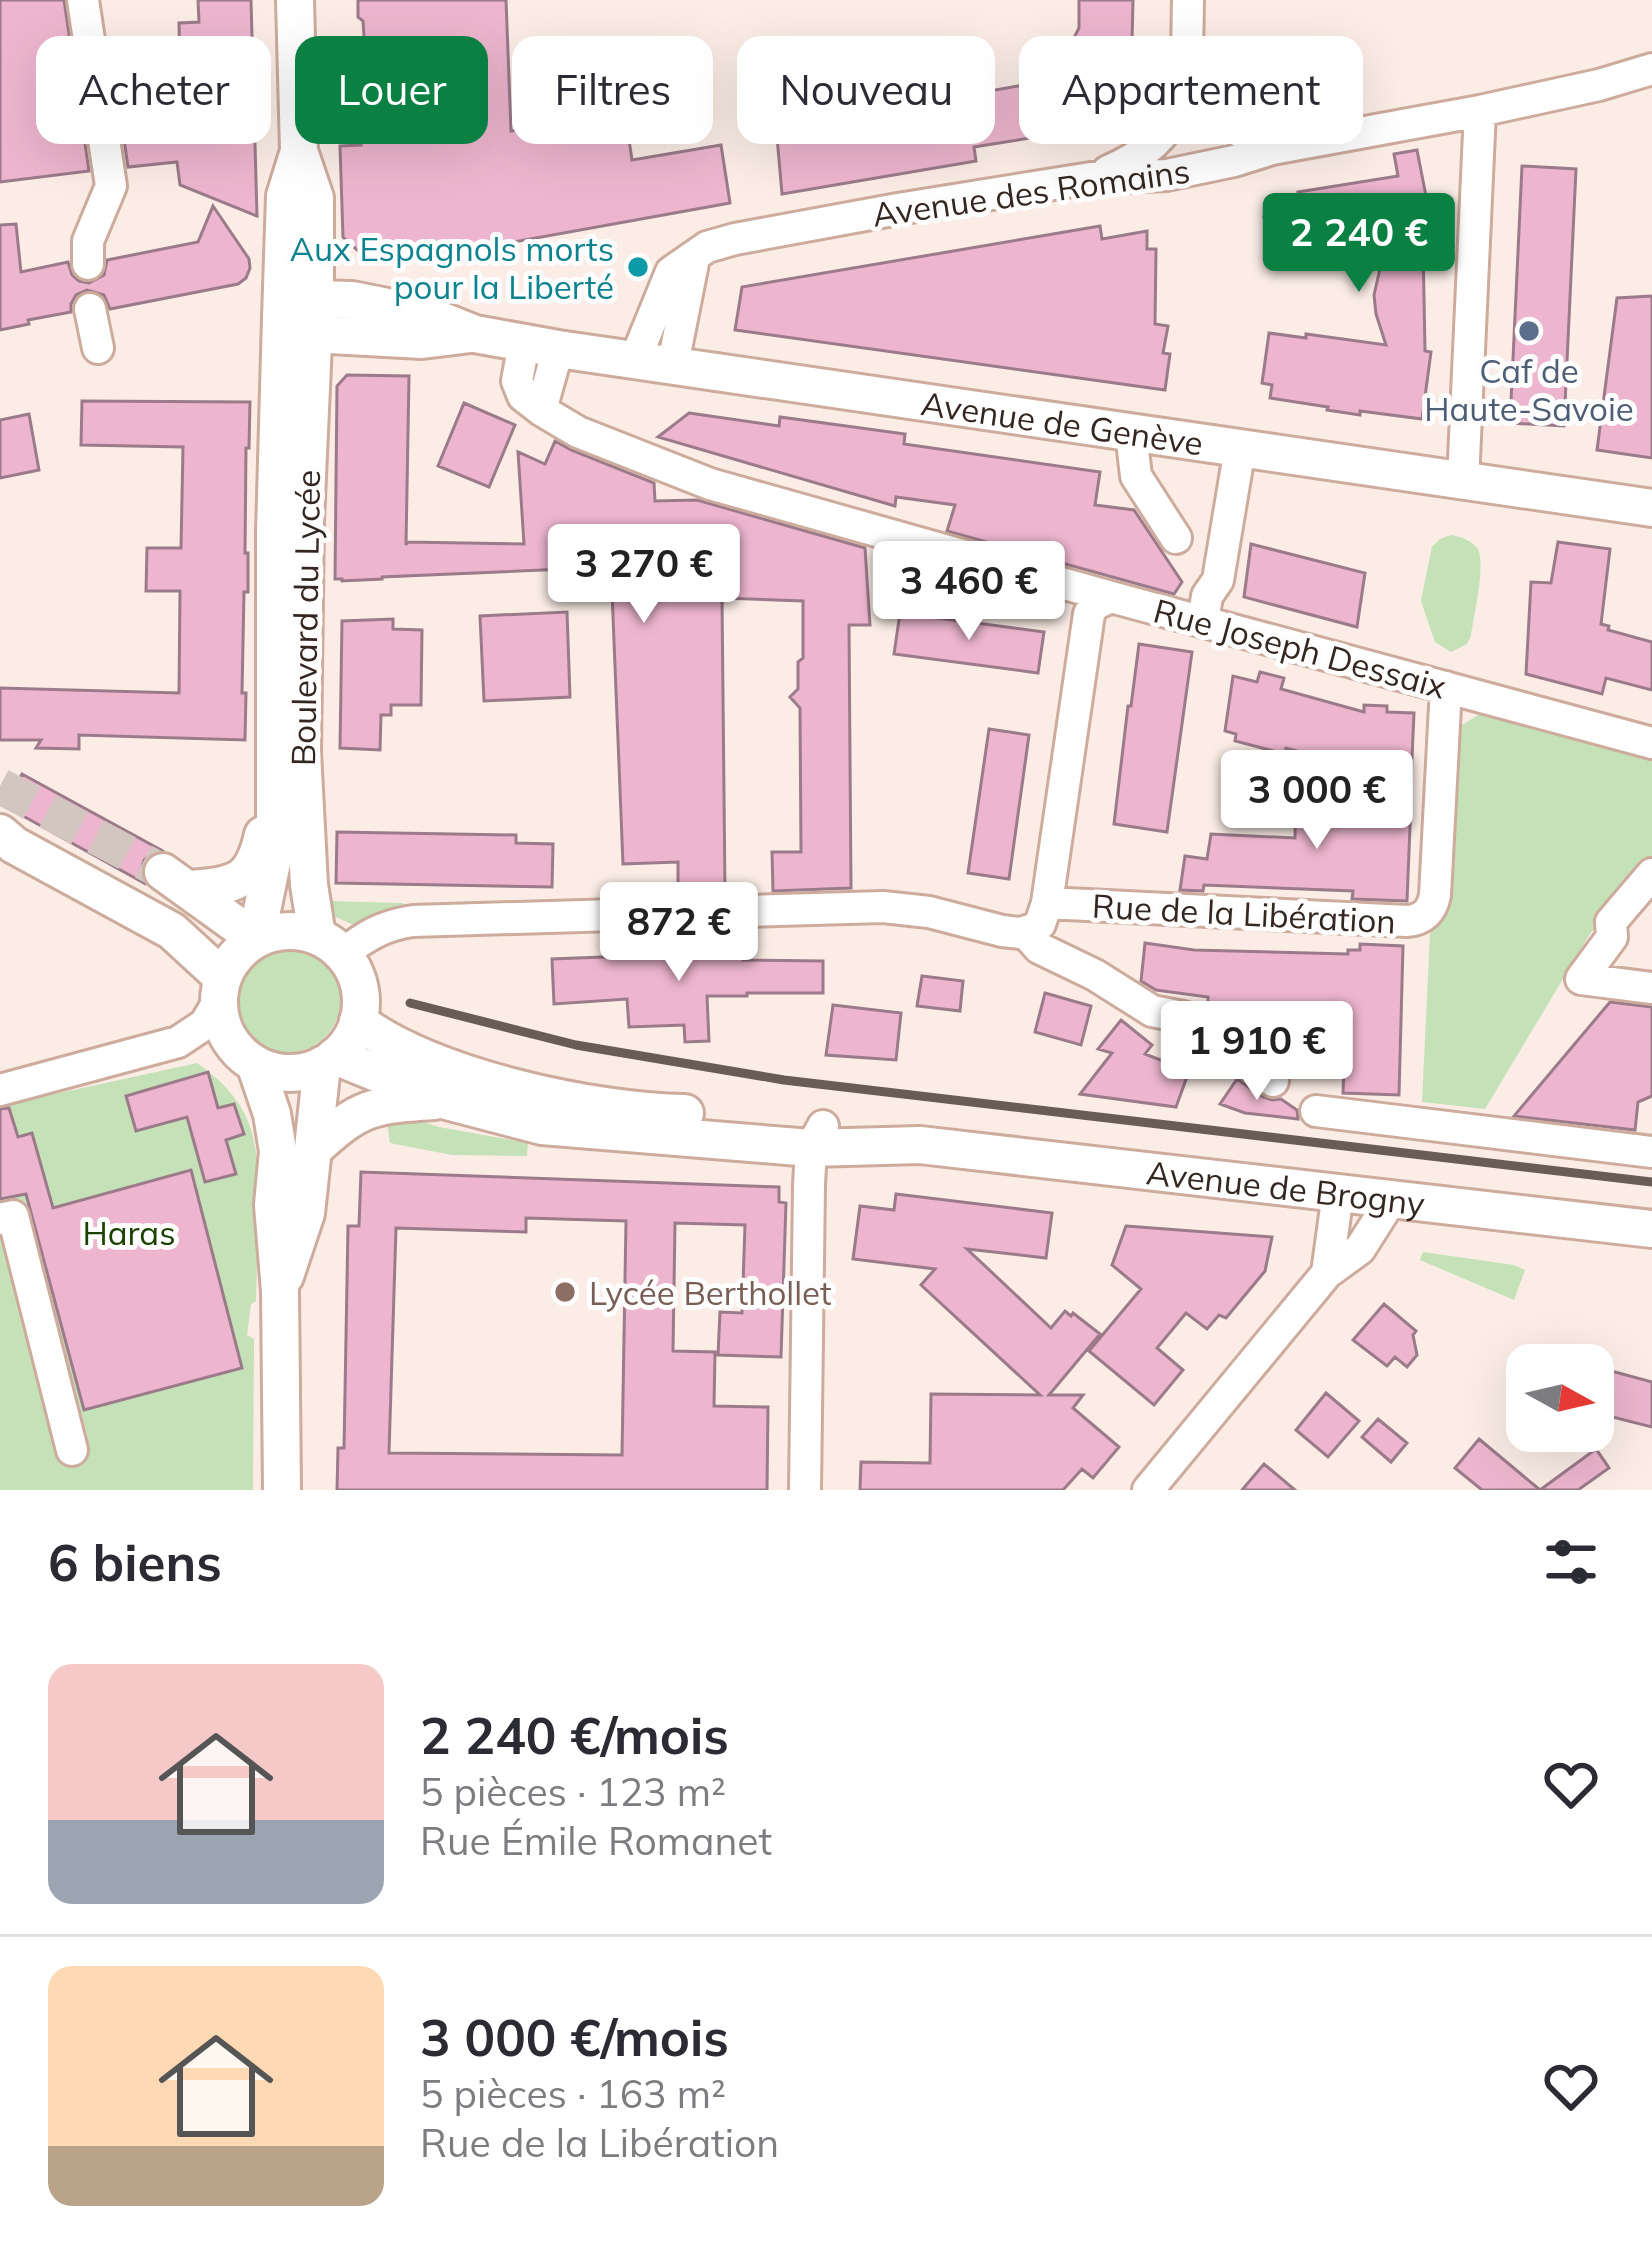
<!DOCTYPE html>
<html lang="fr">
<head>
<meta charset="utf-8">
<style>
	:root { --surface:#fff; --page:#f7f7f7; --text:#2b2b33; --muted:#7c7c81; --line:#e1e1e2; --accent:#0b8043 }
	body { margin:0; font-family:Mulish,sans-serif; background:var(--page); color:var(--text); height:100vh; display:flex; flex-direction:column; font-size:45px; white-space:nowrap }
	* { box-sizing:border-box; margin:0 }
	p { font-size:39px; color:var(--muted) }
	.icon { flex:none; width:66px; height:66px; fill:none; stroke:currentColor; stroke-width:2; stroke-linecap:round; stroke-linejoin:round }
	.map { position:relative; height:1490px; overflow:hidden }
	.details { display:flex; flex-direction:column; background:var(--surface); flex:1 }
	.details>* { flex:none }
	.banner { position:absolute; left:36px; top:36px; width:1581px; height:108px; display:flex; gap:24px }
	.needle { width:78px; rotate:98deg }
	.buttons { position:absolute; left:1506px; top:1344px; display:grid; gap:24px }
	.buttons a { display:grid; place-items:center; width:108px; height:108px; border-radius:24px; background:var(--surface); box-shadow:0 12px 48px #0002; font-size:60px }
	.price { position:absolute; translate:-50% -102px; padding:0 27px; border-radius:12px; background:#fff; color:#222; font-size:39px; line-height:78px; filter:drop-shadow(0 3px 6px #0008) }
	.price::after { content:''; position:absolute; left:50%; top:72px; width:36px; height:27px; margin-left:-18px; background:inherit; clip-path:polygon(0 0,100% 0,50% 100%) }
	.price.on { background:var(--accent); color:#fff }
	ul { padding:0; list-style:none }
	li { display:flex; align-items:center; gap:36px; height:300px; padding:0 48px }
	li+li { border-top:3px solid var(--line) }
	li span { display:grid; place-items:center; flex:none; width:336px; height:240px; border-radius:24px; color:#555 }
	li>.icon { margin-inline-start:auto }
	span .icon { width:144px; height:144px; fill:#fffc; stroke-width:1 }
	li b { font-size:51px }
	h2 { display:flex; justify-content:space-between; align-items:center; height:144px; padding:0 48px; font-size:51px }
	.tag { padding:0 42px; border-radius:24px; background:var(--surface); box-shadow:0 12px 48px #0002; font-size:42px; line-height:108px }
	.tag.on { background:var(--accent); color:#fff }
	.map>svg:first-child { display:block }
	.green { fill:#c4e1b7 }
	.building { fill:#edb6ce; stroke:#9b7a89; stroke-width:3; fill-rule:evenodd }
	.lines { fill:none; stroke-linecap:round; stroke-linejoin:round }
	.major-tunnel { stroke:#d3c5bf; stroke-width:36; stroke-dasharray:36 18; stroke-linecap:butt }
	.minor-casing { stroke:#cdab9d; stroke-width:36 }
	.major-casing { stroke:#cdab9d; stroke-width:42 }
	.minor { stroke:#fff; stroke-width:30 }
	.major { stroke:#fff; stroke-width:36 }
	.rail { stroke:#695c55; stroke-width:9 }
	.culture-dot { fill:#0f9aa8; stroke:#fdfdfd; stroke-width:4.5 }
	.service-dot { fill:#5c6f8a; stroke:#fdfdfd; stroke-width:4.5 }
	.education-dot { fill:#8d6e63; stroke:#fdfdfd; stroke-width:4.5 }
	.labels { text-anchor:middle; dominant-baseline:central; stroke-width:10; stroke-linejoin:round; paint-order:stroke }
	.street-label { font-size:33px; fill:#342721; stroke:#fdfdfd }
	.culture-label { font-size:33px; fill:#0d838f; stroke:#fdfdfd; text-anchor:end }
	.service-label { font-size:33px; fill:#4e5e75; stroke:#fdfdfd }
	.park-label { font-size:33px; fill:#1b4100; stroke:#fdfdfd }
	.education-label { font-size:33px; fill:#785e54; stroke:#fdfdfd; text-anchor:start }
</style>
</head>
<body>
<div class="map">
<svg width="1652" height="1490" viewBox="0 0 1652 1490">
	<rect width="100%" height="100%" fill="#fbede6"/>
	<!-- green -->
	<path class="green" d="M 1451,535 C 1460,537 1470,539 1477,548 C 1487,561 1473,618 1471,636 L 1467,644 L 1451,652 L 1435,642 L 1421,601 L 1422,595 L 1432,547 L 1440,539 Z
		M 1486,710 L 1652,755 L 1652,861 L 1590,934 L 1485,1109 L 1422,1102 L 1430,934 L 1448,910 L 1459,727 Z
		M 324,901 L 403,903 L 404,906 L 398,913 L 358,927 L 329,914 Z
		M231 998a55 55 0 1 1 110 0a55 55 0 1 1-110 0Z
		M 197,1063 C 258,1106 259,1145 258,1214 C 257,1243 257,1272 256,1301 L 251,1304 L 247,1335 L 254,1339 L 253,1490 L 0,1490 L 0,1106 Z
		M 386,1115 L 402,1115 L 439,1127 L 528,1143 L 527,1156 L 452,1155 L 390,1143 Z
		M 1423,1252 L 1514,1265 L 1525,1270 L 1514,1300 L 1420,1260 Z"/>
	<!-- building -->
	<path class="building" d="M 0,0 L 64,0 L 89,171 L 0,182 Z
		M 198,0 L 251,0 L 257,216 L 180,185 L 177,162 L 128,167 L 122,125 L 181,118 L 179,23 L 199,22 Z
		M 358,0 L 506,0 L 511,131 L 625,113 L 632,160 L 721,145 L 730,203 L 419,259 L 367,259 L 343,237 L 340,146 L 361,145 L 366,105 L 360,100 L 359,52 L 365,51 L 363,21 L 358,17 Z
		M 1079,0 L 1133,0 L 1132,43 L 1091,120 L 1060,125 L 1061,133 L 974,147 L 976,161 L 782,194 L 773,91 L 829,80 L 830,98 L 965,79 L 967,95 L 1052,80 L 1079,28 Z
		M 1417,150 L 1435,242 L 1423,244 L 1425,351 L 1431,352 L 1422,419 L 1360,411 L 1360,415 L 1327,410 L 1328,407 L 1270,398 L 1272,385 L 1262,383 L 1269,333 L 1306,338 L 1306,334 L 1386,345 L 1376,314 L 1374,295 L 1384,251 L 1311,265 L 1310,260 L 1274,267 L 1264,217 L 1275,215 L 1272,203 L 1299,198 L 1298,192 L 1398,176 L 1394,154 Z
		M 1522,166 L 1576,169 L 1564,426 L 1510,423 Z
		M 213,206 L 249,259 L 250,268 L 246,278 L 238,284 L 110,309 L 104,295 L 87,290 L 76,295 L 71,304 L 71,312 L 28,320 L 29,324 L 0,330 L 0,225 L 16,224 L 21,272 L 68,262 L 72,275 L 79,281 L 89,283 L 104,275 L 107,260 L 198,242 Z
		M 1100,226 L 1102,239 L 1147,231 L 1147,249 L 1156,249 L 1155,324 L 1168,326 L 1163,353 L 1170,354 L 1165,390 L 735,330 L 742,287 Z
		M 1652,296 L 1652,458 L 1597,450 L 1617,298 Z
		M 347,375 L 409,376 L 406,545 L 407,542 L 524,544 L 518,452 L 545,464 L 555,441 L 571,450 L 654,483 L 655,501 L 697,500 L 865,548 L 870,625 L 849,625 L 851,888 L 773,891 L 772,852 L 801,852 L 800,708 L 790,697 L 798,689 L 798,662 L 803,658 L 803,601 L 722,598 L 725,892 L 678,894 L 678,862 L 623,864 L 611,567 L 382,577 L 382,579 L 342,581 L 342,579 L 335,579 L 337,386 Z
		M 82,401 L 250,402 L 249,448 L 246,448 L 245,553 L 248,553 L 248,592 L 244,592 L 242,693 L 246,693 L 245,740 L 79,735 L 79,749 L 36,748 L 41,740 L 0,740 L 0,688 L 179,693 L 180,591 L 146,591 L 147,548 L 181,548 L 183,447 L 81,445 Z
		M 464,403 L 515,425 L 489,487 L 438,466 Z
		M 689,413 L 779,426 L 780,417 L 905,434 L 904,444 L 1100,472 L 1095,505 L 1134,510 L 1182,582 L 1174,594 L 1116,578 L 947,531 L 955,505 L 896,497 L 895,506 L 658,437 Z
		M 29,414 L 39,470 L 0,478 L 0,420 Z
		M 1558,542 L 1610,549 L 1601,624 L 1609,626 L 1608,630 L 1652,642 L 1652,690 L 1606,678 L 1602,694 L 1526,674 L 1531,582 L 1551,583 Z
		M 1251,544 L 1365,573 L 1357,627 L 1244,597 Z
		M 567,612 L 570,697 L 484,701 L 480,616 Z
		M 900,613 L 1044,632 L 1038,673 L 894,654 Z
		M 393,619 L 393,629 L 422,630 L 421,705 L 391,705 L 391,715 L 381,715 L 380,750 L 340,748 L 342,621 Z
		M 1139,644 L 1192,652 L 1167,832 L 1114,824 L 1128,706 L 1131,706 Z
		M 1260,672 L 1284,678 L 1281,689 L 1364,712 L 1364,705 L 1387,706 L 1387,712 L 1414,713 L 1411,781 L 1286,748 L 1285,754 L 1235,741 L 1236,734 L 1225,731 L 1233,676 L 1257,682 Z
		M 989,729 L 1029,735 L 1009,879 L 968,873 Z
		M 22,774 L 161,850 L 153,852 L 144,860 L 141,871 L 144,883 L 5,806 Z
		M 1296,797 L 1411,802 L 1407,901 L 1352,899 L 1353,891 L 1204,885 L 1203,891 L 1180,890 L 1185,856 L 1207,859 L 1211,834 L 1295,838 Z
		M 337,832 L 516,835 L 516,843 L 553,844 L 552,887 L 336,883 Z
		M 1145,943 L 1194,950 L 1348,954 L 1348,950 L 1360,950 L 1360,944 L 1403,946 L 1399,1095 L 1343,1093 L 1346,1011 L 1222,1007 L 1222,1004 L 1208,1004 L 1208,997 L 1156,990 L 1141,981 Z
		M 705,947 L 705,952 L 743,953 L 743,960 L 823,961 L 823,993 L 747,993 L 747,996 L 707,996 L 709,1041 L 685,1042 L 684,1025 L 629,1027 L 627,999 L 554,1004 L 552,959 L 681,954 L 681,948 Z
		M 922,976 L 963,981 L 960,1011 L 917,1006 Z
		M 1045,993 L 1091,1006 L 1081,1045 L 1035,1032 Z
		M 1610,1002 L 1652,1007 L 1652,1096 L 1638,1102 L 1635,1130 L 1514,1116 Z
		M 833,1005 L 901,1013 L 896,1060 L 826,1055 Z
		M 1121,1020 L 1152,1045 L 1145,1054 L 1189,1071 L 1176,1107 L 1080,1094 L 1112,1053 L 1098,1049 Z
		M 208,1072 L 218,1108 L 234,1104 L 244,1134 L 226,1140 L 236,1174 L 205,1182 L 187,1117 L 136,1131 L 126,1096 Z
		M 1237,1079 L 1263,1097 L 1272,1100 L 1281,1099 L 1297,1110 L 1298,1119 L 1245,1113 L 1220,1104 Z
		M 9,1108 L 18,1137 L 32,1133 L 53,1208 L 191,1170 L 242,1368 L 84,1410 L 26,1194 L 0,1199 L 0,1109 Z
		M 361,1172 L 779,1187 L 779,1202 L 786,1203 L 781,1357 L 718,1355 L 720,1312 L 742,1313 L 745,1225 L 675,1223 L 673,1351 L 715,1352 L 714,1406 L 768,1407 L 767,1490 L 337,1490 L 338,1448 L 344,1448 L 348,1226 L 359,1226 ZM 526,1218 L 626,1221 L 622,1455 L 389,1453 L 396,1228 L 526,1232 Z
		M 896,1194 L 1052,1213 L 1046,1258 L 967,1249 L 1051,1328 L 1065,1311 L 1071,1316 L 1073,1313 L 1100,1334 L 1049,1395 L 1083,1395 L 1073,1408 L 1119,1447 L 1093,1478 L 1082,1469 L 1063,1490 L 860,1490 L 861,1462 L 930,1463 L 931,1394 L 1040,1395 L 921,1285 L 935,1269 L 853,1259 L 860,1206 L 894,1210 Z
		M 1126,1226 L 1272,1237 L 1265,1271 L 1226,1318 L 1219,1315 L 1207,1329 L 1186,1313 L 1157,1348 L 1183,1370 L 1154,1405 L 1089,1351 L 1141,1289 L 1112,1265 Z
		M 1384,1304 L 1416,1331 L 1413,1335 L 1417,1355 L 1407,1367 L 1395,1357 L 1387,1366 L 1353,1340 Z
		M 1593,1366 L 1652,1382 L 1652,1427 L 1593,1412 Z
		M 1326,1393 L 1359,1421 L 1328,1457 L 1296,1430 Z
		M 1378,1419 L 1407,1443 L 1391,1462 L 1362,1437 Z
		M 1479,1439 L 1540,1490 L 1596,1449 L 1609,1468 L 1578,1490 L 1482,1490 L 1455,1468 Z
		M 1264,1464 L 1295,1490 L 1242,1490 Z"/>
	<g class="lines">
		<!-- major-tunnel -->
		<path class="major-tunnel" d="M 0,786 L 163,872"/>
		<!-- minor casing -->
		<g class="minor-casing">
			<path id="minor" d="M 83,0 L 111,186 L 88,241 L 88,264
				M 1187,77 C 1208,112 1234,132 1272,149
				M 1108,171 C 1194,135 1186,81 1188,0
				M 90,309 L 98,348
				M 524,343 L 517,381 L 523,396 L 541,410 L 578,432 L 710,484 L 1111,597 L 1652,743
				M 635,360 L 671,272 L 707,247 L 735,239 L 898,209 L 1091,178 L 1167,175 L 1234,161 L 1272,149 L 1480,111 L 1599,85 L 1652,69
				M 673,364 L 694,258
				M 541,410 L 558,349
				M 1131,432 L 1136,476 L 1176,538
				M 1463,481 L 1480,111
				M 1203,622 L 1207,596 L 1218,580 L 1240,448
				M 1652,874 L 1611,922 L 1612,937 L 1581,979 L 1652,988
				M 1047,903 L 1407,921 C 1423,920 1432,911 1435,895 L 1446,687
				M 1025,932 L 1039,948 L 1095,975 L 1152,1011 L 1183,1017 L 1273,1081
				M 343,954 C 365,936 384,925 413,921 L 883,907 L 929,912 L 1002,931 L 1020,933 L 1033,929 L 1040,924 L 1047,903 L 1089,614 L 1094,605 L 1111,597
				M 0,1090 L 178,1042 L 205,1024 L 218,1002
				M 1316,1111 L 1652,1152
				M 0,1219 L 13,1216 L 72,1450
				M 1327,1273 L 1338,1193
				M 805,1490 L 809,1185 L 811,1148 L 823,1126
				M 1148,1490 L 1327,1273 L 1360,1249 L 1391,1200"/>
		</g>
		<!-- major casing -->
		<g class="major-casing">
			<g id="major">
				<path d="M 295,0 L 299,151 L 315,198 L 315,299 L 305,521 L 302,752 L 309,885 L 317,936"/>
				<path id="s1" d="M 281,318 L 315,299 L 352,300 L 427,315 L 475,334 L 558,349 L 1652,508"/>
				<path d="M 295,325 L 312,334 L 422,340 L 471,334"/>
				<path d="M 0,833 L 14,845 L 172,931 L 222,977"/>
				<path d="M 163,872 L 256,939 L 275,848 L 275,532 L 281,318 L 285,196 L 299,151"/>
				<path d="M 189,889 C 235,885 252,884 263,835"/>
				<circle cx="290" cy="1002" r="71"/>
				<path d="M 358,1021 C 430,1077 594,1112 685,1113"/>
				<path id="s2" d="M 335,1056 L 443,1100 L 542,1126 L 811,1148 L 920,1145 L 1652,1229"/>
				<path d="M 255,1064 L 272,1114 L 278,1151 L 273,1205 L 280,1291 L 282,1490"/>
				<path d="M 314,1149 C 360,1106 373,1105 434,1101"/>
				<path d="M 285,1276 L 306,1213 L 322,1065"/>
			</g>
		</g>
		<!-- minor -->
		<use href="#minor" class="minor"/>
		<!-- major -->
		<use href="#major" class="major"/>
		<!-- rail -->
		<path class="rail" d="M 410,1003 L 576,1045 L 784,1080 L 1652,1182"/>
	</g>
	<!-- markers -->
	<circle class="culture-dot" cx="638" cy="267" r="12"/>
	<circle class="service-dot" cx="1529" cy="331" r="12"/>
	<circle class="education-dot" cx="565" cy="1292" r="12"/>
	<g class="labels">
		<!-- street labels -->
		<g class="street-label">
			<text transform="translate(1031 192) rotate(-8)">Avenue des Romains</text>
			<text stroke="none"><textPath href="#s1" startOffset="798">Avenue de Genève</textPath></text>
			<text transform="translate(305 618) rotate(-89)">Boulevard du Lycée</text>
			<text transform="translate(1300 648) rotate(15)">Rue Joseph Dessaix</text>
			<text transform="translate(1244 913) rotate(3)">Rue de la Libération</text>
			<text stroke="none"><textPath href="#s2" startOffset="966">Avenue de Brogny</textPath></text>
		</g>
		<!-- culture labels -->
		<g class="culture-label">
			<text x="614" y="248">Aux Espagnols morts<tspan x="614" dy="38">pour la Liberté</tspan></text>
		</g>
		<!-- service labels -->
		<g class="service-label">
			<text x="1529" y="370">Caf de<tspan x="1529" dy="38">Haute-Savoie</tspan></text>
		</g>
		<!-- park labels -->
		<g class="park-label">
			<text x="129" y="1232">Haras</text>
		</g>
		<!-- education labels -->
		<g class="education-label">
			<text x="589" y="1292">Lycée Berthollet</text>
		</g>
	</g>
</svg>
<div class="buttons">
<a><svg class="needle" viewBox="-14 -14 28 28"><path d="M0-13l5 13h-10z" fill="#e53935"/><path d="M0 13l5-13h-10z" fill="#7c7c81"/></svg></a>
</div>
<b class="price on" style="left:1359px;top:295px">2 240 €</b>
<b class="price" style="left:644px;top:626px">3 270 €</b>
<b class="price" style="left:969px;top:643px">3 460 €</b>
<b class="price" style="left:1317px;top:852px">3 000 €</b>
<b class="price" style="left:679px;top:984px">872 €</b>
<b class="price" style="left:1257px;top:1103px">1 910 €</b>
<div class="banner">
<a class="tag">Acheter</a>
<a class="tag on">Louer</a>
<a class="tag">Filtres</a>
<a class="tag">Nouveau</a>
<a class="tag">Appartement</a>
</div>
</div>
<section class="details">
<h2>6 biens<svg class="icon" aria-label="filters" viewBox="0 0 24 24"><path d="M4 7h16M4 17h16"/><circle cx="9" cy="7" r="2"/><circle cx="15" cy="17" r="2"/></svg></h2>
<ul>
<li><span style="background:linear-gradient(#f6c9c9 65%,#9aa5b1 0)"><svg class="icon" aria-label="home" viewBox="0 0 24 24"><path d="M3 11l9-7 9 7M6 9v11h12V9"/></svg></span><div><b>2 240 €/mois</b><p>5 pièces · 123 m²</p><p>Rue Émile Romanet</p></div><svg class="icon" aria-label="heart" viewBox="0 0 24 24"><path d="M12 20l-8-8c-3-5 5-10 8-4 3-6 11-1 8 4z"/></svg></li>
<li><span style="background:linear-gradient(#ffd9b3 75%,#b9a48a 0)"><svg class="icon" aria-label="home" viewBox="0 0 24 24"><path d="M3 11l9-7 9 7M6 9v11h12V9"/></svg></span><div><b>3 000 €/mois</b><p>5 pièces · 163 m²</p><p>Rue de la Libération</p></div><svg class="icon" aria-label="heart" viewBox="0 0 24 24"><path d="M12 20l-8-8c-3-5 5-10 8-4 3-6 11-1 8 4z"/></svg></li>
</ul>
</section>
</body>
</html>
